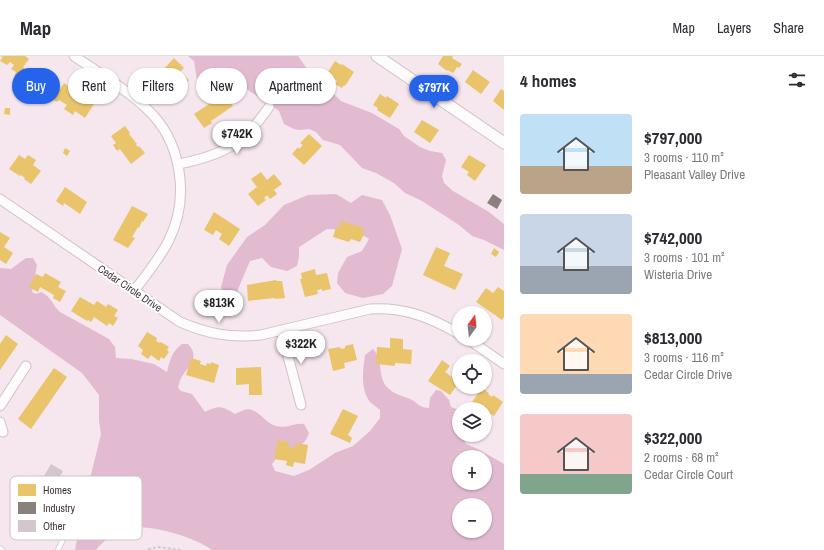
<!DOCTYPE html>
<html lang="en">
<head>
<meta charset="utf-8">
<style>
	:root { --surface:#fff; --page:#f2f2f3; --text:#2b2b33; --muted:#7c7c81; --line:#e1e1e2; --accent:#2563eb }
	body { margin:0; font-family:"Archivo Narrow",sans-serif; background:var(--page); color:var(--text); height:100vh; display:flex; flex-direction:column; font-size:15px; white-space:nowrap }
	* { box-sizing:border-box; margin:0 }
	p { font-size:13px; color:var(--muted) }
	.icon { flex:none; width:22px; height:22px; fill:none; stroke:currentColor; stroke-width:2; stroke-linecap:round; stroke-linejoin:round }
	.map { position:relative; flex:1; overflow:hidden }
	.side { display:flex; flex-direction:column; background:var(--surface); width:320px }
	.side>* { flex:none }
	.top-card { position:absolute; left:12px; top:12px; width:380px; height:36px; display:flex; gap:8px }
	.needle { width:26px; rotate:15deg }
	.tools { position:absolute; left:452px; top:250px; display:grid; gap:8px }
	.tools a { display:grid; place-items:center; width:40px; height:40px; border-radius:50%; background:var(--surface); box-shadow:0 1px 3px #0004; font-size:20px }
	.price { position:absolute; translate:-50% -34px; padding:0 9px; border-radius:14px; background:#fff; color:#222; font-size:13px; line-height:26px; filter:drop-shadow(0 1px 2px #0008) }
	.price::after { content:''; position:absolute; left:50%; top:24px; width:12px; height:9px; margin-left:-6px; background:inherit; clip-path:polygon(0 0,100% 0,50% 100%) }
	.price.on { background:var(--accent); color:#fff }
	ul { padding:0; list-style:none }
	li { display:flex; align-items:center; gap:12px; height:100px; padding:0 16px }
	li span { display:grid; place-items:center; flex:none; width:112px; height:80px; border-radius:4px; color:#555 }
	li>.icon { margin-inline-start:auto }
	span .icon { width:48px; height:48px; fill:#fffc; stroke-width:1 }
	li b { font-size:17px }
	h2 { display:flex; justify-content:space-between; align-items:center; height:48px; padding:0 16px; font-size:17px }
	.tag { padding:0 14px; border-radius:18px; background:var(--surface); box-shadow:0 1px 3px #0004; font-size:14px; line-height:36px }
	.tag.on { background:var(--accent); color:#fff }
	header { display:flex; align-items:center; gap:24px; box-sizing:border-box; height:56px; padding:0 20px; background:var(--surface); border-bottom:1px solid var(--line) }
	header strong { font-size:19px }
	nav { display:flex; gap:22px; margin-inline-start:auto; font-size:14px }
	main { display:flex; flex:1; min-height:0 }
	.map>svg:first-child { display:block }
	.forest { fill:#e2bbd1; fill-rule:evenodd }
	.homes { fill:#e9c46a }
	.industry { fill:#8a817c }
	.building { fill:#d4c6ce }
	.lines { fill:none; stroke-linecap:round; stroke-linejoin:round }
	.service-casing { stroke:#d0c2c9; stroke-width:6 }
	.minor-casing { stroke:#d0c2c9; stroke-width:11 }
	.tertiary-casing { stroke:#d0c2c9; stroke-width:13 }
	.path { stroke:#d0cbcd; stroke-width:2; stroke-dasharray:3 2; stroke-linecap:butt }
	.service { stroke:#fefbfc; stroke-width:4.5 }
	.minor { stroke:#fefbfc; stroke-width:9 }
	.tertiary { stroke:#fefbfc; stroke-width:11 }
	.labels { text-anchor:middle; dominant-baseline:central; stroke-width:4; stroke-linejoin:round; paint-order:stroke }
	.street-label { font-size:11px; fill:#44373e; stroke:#fff }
	.key { fill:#fff; stroke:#c7c3c5; stroke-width:1 }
	.key-label { font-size:11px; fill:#44373e }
</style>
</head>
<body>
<header>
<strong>Map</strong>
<nav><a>Map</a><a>Layers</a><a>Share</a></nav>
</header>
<main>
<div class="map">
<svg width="504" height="494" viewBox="0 0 504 494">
	<rect width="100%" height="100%" fill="#f6e6ee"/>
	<!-- forest -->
	<path class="forest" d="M 188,0 L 298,0 L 313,21 L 326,30 L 341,45 L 372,57 L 399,73 L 404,80 L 420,91 L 430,95 L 442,97 L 446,104 L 442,120 L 444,127 L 453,135 L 489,156 L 504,168 L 504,194 L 484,184 L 472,180 L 459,169 L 422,145 L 405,137 L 394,127 L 376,117 L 362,112 L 340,89 L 323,84 L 316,76 L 309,73 L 300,74 L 294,73 L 284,68 L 279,55 L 242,30 L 230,27 L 225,44 L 215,48 L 204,41 L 198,30 L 194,5 Z
		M 336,138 L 351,147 L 362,139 L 382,144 L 390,159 L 402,193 L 392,230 L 383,238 L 363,242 L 345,237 L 337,227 L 338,217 L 347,201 L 362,195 L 369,183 L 354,174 L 327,173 L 299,191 L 299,201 L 297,210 L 287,215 L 271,211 L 262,202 L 250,205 L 236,238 L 224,242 L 221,231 L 227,209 L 247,181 L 265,169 L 284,149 L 308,139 Z
		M 26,202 L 33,202 L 37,209 L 32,236 L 36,238 L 41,236 C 51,240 53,250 60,256 L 109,283 L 115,291 L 116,302 L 131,303 L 154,308 L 167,316 C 170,304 172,295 182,288 L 188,288 C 201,302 188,310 181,322 C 179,325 179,329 178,332 L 181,335 L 192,338 L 205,356 C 219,349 222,350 235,358 C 238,357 241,355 244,354 C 256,349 265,368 276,370 C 287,373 295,366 304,368 L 309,377 C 305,391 293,393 281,396 L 272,408 L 275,415 L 294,420 L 309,414 L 335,397 L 353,390 L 370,375 L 380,362 L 380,354 C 377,351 373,349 370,346 C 360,333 363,314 365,299 L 373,293 C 384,304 377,320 387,331 C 392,337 402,340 410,343 C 419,347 417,351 429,352 L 430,342 L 436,334 L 441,335 L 449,344 L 451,351 L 459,354 L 459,379 L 464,379 L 463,381 L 466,388 L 478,393 L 504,408 L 504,494 L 212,494 C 194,481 159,471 135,471 C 130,471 122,474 117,476 C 110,479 101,488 96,494 L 75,494 L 84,447 L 101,378 L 99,365 L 99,339 L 82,317 L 0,259 L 0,212 L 11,213 ZM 459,401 L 485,401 L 485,427 L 459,427 ZM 459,449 L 485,449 L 485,475 L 459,475 Z"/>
	<!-- homes -->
	<path class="homes" d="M 0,0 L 25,0 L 29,3 L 23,11 L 30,17 L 23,27 L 14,20 L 16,16 L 11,13 L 14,9 L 10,6 L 7,9 L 0,5 L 3,1 Z
		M 443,0 L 453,0 L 452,2 L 462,8 L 459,12 L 457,11 L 453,17 L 448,14 L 447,15 L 438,8 Z
		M 174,2 L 184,12 L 180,16 L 189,24 L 178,36 L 171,31 L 173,29 L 169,25 L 167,27 L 158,19 Z
		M 335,5 L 341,9 L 342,8 L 354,16 L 345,30 L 344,29 L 342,32 L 335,28 L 337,25 L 332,21 L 333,19 L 328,16 Z
		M 473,14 L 490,26 L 481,38 L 465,26 Z
		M 64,27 L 71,32 L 70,34 L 94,48 L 85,62 L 75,55 L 73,59 L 64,53 L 67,49 L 59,44 L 57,46 L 53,44 Z
		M 501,33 L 504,35 L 504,54 L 493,45 Z
		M 224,38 L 233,50 L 211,65 L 212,67 L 204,72 L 194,58 Z
		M 380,38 L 386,42 L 387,40 L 399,48 L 390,62 L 377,54 L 378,52 L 373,49 Z
		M 5,52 L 10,52 L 10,59 L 4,58 Z
		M 422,64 L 439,74 L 430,87 L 414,76 Z
		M 125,70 L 130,77 L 129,78 L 137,88 L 136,89 L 138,91 L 139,90 L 145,97 L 131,108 L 120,93 L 117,95 L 113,89 L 116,87 L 111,80 Z
		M 309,78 L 322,90 L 304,109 L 292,98 L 298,91 L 299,93 L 303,89 L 300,87 Z
		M 65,92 L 70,95 L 67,100 L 63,97 Z
		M 19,99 L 25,103 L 28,99 L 36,104 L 33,109 L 41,115 L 31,128 L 24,123 L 25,122 L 21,119 L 20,120 L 9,113 Z
		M 469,99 L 486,109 L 475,125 L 467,119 L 469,116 L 461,111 Z
		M 261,116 L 267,124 L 274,118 L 282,128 L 274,134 L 277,138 L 270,143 L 267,139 L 264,142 L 266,144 L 258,150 L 248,138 L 257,131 L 251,123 Z
		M 65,131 L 87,146 L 80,158 L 64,147 L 63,150 L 56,145 Z
		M 132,150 L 148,158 L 143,166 L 142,165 L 139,172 L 138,171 L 132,181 L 135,182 L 128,192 L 113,184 Z
		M 214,156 L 240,173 L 229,190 L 219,183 L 222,178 L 216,174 L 213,179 L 204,174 Z
		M 341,165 L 364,172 L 363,177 L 364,178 L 360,186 L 351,183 L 349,186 L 333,181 L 336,171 L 339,172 Z
		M 0,176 L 10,182 L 4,191 L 13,197 L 6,208 L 0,204 Z
		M 436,191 L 450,197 L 444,210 L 463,218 L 455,234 L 423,219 Z
		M 494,192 L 499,196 L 496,201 L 491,198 Z
		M 315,213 L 316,219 L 327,217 L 331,233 L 322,235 L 322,233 L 317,234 L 318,238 L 305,241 L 300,223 L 302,223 L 301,217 Z
		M 45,217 L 61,226 L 58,231 L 66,235 L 60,246 L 53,242 L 54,239 L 40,231 L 38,236 L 29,231 L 36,218 L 43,221 Z
		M 276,224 L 277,225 L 282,225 L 285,242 L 275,243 L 275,242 L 248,245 L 247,229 Z
		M 498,231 L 504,235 L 504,261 L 502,264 L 476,246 L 486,232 L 493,237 Z
		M 80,241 L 94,249 L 97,245 L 106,251 L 108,248 L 118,254 L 114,260 L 118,262 L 113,270 L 109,267 L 107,270 L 94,261 L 91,266 L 88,264 L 87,265 L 71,255 Z
		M 147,276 L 157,282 L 156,285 L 160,287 L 161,286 L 169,291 L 167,294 L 169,296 L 164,303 L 161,301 L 159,305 L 151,299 L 148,303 L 141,298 L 143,294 L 138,290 Z
		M 6,279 L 18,288 L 0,314 L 0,288 Z
		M 390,282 L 403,283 L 403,293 L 412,294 L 411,308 L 395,307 L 395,310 L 376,308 L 377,291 L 390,292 Z
		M 353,288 L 357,304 L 344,307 L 345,312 L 333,315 L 328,293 L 340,291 L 341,293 L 345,292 L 345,290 Z
		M 191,302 L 201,305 L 200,308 L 206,310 L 207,307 L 211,308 L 211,306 L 219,309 L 214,327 L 186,319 Z
		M 442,304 L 450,310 L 445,316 L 459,326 L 450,339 L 428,325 Z
		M 261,311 L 262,339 L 249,339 L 249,328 L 236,329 L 236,312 Z
		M 54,312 L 67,321 L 31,373 L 18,363 Z
		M 482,332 L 489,337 L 488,338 L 492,341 L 493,339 L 503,346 L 494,360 L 489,357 L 486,361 L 485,353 L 475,353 L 478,349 L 472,346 Z
		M 343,353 L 358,360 L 348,379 L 352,382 L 350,387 L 330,378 Z
		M 278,384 L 289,386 L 288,391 L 295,392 L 296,387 L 308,389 L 305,408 L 294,406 L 293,411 L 286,409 L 287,405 L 274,403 Z"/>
	<!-- industry -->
	<path class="industry" d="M 493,138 L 502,144 L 497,153 L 487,147 Z"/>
	<!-- building -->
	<path class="building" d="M 51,408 L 63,415 L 51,437 L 38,430 Z"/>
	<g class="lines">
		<!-- service casing -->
		<g class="service-casing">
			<path id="service" d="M 55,439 C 58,443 62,448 65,453 C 71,466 64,482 58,494
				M 0,492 L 2,494"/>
		</g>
		<!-- minor casing -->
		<g class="minor-casing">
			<path id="minor" d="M 74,0 C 99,17 125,32 146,52 C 182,85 190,141 169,184 C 160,202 146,219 134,235
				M 179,108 C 223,99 243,89 269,51
				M 0,143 L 180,266 C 208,278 230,282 261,279 L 370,253 C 404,251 430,261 459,278
				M 281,274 L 301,349
				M 468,283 L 504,308
				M 0,350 L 26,310
				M 0,366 L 3,376"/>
		</g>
		<!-- tertiary casing -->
		<g class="tertiary-casing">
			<path id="tertiary" d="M 377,0 L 504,87"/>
		</g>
		<!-- path -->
		<path class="path" d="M 148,493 L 158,491 L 181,494"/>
		<!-- service -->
		<use href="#service" class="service"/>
		<!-- minor -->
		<use href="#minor" class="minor"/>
		<!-- tertiary -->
		<use href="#tertiary" class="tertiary"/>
	</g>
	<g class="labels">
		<!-- street labels -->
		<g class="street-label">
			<text transform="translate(130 232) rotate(34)">Cedar Circle Drive</text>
		</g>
	</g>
	<!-- legend -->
	<rect x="10" y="420" width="132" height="64" rx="6" class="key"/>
	<rect x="18" y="428" width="18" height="12" fill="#e9c46a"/>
	<rect x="18" y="446" width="18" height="12" fill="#8a817c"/>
	<rect x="18" y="464" width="18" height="12" fill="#d4c6ce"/>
	<g class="key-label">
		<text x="43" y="438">Homes</text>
		<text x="43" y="456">Industry</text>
		<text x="43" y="474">Other</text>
	</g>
</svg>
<div class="tools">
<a><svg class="needle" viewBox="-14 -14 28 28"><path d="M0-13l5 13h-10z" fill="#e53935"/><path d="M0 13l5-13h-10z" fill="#7c7c81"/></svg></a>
<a><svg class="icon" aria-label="locate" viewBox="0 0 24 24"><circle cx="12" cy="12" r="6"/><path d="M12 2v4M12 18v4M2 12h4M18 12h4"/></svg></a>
<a><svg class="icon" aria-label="layers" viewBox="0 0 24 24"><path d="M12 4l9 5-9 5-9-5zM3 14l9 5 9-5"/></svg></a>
<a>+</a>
<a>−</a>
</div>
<b class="price on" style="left:434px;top:53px">$797K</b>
<b class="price" style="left:237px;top:99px">$742K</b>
<b class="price" style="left:219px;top:268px">$813K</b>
<b class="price" style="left:301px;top:309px">$322K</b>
<div class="top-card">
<a class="tag on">Buy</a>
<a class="tag">Rent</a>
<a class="tag">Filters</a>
<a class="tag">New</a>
<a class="tag">Apartment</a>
</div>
</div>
<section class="side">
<h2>4 homes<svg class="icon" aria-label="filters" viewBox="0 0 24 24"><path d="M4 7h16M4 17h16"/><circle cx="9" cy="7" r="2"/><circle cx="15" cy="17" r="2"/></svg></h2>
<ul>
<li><span style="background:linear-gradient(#bfe0f5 65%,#b9a48a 0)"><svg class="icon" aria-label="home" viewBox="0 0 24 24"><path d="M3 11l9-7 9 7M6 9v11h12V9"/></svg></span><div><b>$797,000</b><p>3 rooms · 110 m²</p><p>Pleasant Valley Drive</p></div></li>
<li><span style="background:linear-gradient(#c9d6e8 65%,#9aa5b1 0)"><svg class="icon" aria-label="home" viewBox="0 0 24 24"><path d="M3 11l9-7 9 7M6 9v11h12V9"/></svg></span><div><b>$742,000</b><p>3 rooms · 101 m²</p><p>Wisteria Drive</p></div></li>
<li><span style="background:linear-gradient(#ffd9b3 75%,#9aa5b1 0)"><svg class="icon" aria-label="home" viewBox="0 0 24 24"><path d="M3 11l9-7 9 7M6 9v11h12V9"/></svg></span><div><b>$813,000</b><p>3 rooms · 116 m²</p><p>Cedar Circle Drive</p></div></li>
<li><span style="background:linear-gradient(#f6c9c9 75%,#7fa58c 0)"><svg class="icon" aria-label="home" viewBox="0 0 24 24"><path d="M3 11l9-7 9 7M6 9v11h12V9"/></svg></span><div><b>$322,000</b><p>2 rooms · 68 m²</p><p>Cedar Circle Court</p></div></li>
</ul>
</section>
</main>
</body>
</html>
